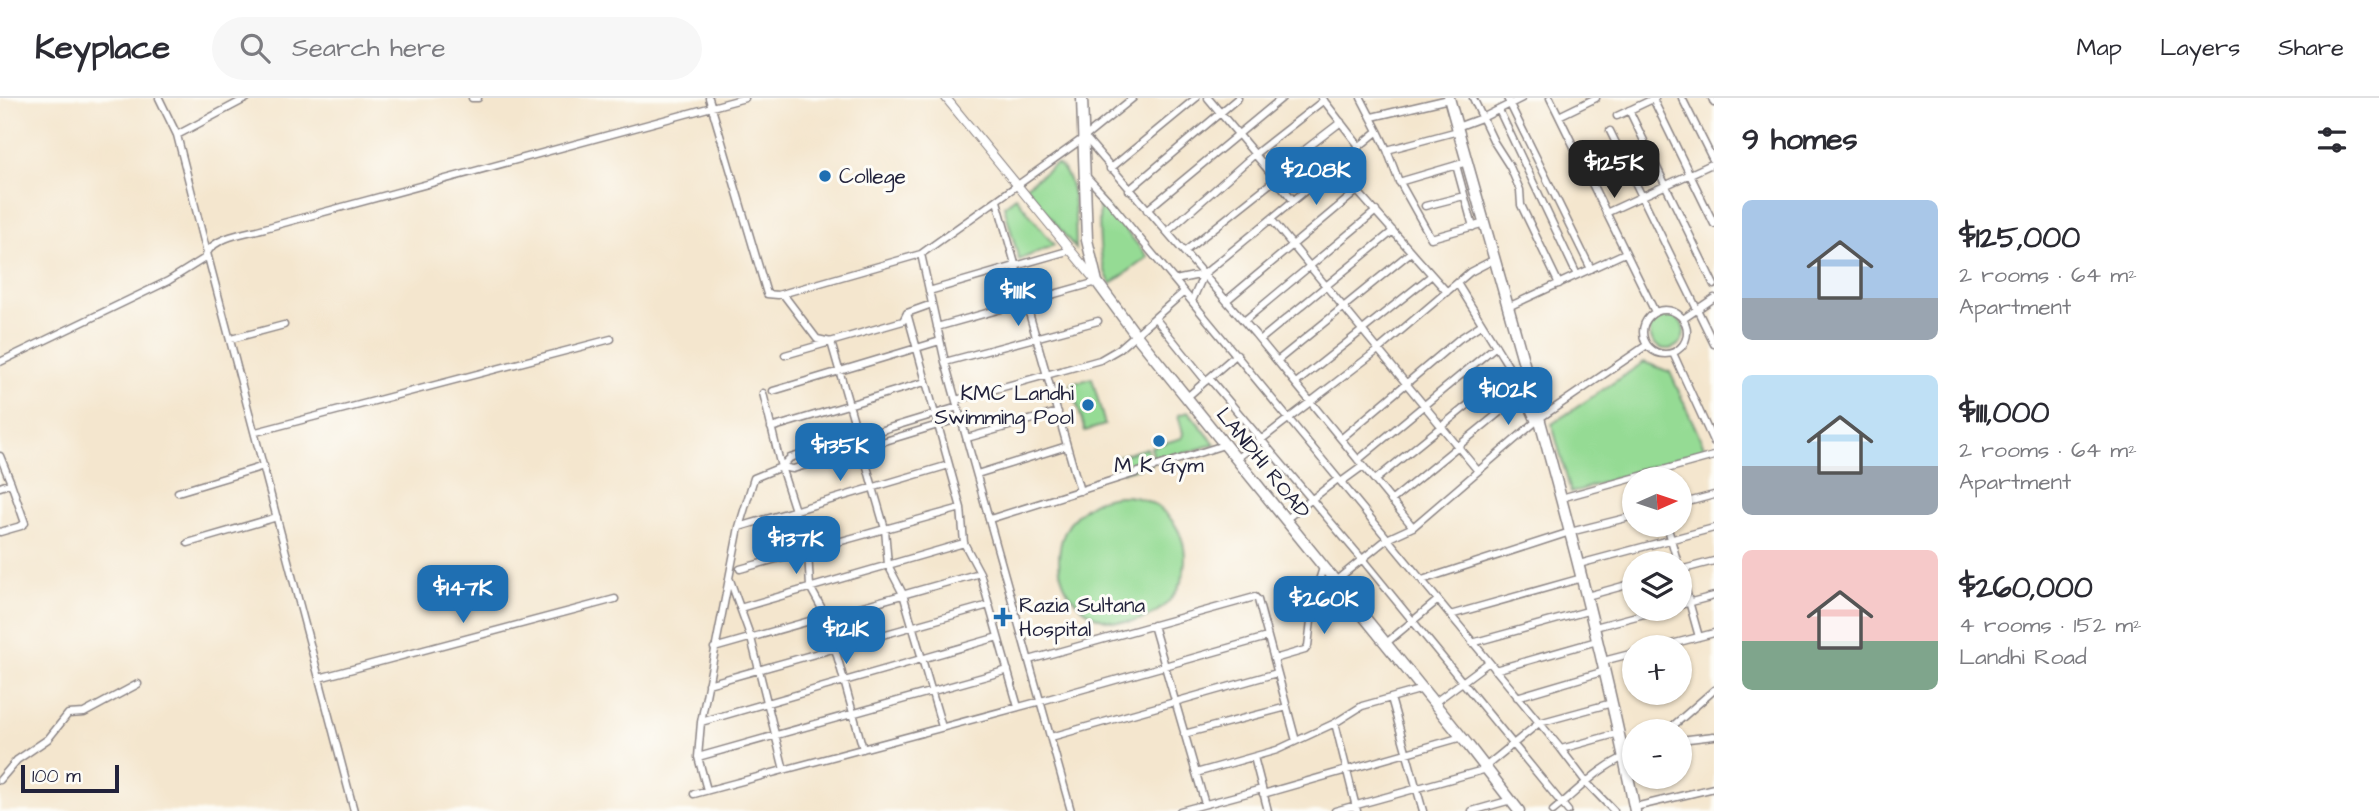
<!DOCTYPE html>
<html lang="en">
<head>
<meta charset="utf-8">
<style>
	:root { --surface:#fff; --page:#f7f7f7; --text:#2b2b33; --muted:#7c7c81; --line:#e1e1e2; --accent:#1f6fb2 }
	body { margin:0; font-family:"Architects Daughter",sans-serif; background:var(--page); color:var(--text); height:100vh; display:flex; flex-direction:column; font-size:26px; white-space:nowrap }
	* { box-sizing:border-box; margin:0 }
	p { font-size:23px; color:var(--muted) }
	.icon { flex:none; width:38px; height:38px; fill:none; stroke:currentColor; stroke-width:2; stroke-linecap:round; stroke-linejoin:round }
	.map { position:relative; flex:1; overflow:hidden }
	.side { display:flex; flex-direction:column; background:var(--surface); width:665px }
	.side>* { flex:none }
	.needle { width:46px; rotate:87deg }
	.controls { position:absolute; left:1622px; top:369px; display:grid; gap:14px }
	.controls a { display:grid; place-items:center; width:70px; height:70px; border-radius:50%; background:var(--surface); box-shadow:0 2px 5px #0004; font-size:35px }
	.scale { position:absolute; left:21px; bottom:18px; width:98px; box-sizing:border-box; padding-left:7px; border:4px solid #22223b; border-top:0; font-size:19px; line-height:24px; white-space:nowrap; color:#22223b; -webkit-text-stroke:5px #fdfcf7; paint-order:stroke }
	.price { position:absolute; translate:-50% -60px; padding:0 16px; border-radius:14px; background:var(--accent); color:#fff; font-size:23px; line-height:46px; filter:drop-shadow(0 2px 4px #0008) }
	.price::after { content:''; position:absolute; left:50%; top:42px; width:21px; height:16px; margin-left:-10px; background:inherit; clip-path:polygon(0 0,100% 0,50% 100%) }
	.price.current { background:#222; color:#fff }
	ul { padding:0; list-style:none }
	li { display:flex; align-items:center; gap:21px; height:175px; padding:0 28px }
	li span { display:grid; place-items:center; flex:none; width:196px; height:140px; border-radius:10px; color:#555 }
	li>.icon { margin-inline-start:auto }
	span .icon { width:84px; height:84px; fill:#fffc; stroke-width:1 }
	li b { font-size:30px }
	h2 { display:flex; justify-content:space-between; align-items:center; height:84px; padding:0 28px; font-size:30px }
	header { display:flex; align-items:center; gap:42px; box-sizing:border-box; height:98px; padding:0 35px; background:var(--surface); border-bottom:2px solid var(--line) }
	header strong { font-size:33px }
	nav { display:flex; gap:38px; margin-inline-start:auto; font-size:24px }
	.search { width:490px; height:63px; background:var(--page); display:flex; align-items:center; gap:18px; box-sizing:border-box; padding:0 24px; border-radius:38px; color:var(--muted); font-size:26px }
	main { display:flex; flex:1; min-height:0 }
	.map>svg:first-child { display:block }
	.green { fill:#95db94; stroke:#5c7e68; stroke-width:2 }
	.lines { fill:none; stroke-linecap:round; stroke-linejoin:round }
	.minor-casing { stroke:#8b8484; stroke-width:9 }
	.tertiary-casing { stroke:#8b8484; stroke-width:10 }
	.primary-casing { stroke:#8b8484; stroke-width:13 }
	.minor { stroke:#fff; stroke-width:6 }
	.tertiary { stroke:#fff; stroke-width:8 }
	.primary { stroke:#fff; stroke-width:10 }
	.poi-dot { fill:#1f6fb2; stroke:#fdfcf7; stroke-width:2.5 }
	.labels { text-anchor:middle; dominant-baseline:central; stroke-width:6; stroke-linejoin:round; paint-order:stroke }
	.poi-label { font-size:21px; fill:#22223b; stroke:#fdfcf7; text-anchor:start }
	.street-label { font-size:21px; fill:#22223b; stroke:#fdfcf7 }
</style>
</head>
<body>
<header>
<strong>Keyplace</strong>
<div class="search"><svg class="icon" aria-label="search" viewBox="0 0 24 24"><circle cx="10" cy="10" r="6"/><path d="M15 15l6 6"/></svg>Search here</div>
<nav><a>Map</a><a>Layers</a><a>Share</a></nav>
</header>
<main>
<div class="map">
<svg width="1714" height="713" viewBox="0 0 1714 713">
	<rect width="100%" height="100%" fill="#fdfcf7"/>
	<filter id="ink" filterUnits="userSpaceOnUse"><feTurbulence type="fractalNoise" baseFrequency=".0143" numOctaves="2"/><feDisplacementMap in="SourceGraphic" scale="14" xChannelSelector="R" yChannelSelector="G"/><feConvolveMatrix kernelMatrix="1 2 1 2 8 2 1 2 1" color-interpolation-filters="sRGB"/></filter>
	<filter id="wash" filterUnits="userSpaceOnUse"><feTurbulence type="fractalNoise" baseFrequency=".00686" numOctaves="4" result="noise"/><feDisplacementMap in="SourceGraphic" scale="28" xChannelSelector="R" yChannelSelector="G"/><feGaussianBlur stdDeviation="1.57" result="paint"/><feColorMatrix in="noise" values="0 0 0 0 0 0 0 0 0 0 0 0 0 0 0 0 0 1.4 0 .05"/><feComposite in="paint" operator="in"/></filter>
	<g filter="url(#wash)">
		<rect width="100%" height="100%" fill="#f4e6ce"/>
		<!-- green -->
		<path class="green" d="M 1056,66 C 1078,75 1075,130 1076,151 L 1025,89 Z
			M 1016,99 L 1054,147 L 1019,162 L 1004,108 Z
			M 1099,100 L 1148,159 L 1111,186 C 1096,162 1100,127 1099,100 Z
			M1650 234a17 17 0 1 1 34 0a17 17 0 1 1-34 0Z
			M 1644,264 L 1670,274 L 1705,351 L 1571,395 L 1552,326 Z
			M 1092,280 L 1105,327 L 1085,333 L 1071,286 Z
			M 1189,314 L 1215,346 L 1155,364 L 1151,349 L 1182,340 L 1183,335 L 1178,317 Z
			M 1147,350 L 1152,366 L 1123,374 L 1119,358 Z
			M1059 461a63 63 0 1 1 126 0a63 63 0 1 1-126 0Z"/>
	</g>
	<g filter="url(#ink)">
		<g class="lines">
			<!-- minor casing -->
			<g class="minor-casing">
				<path id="minor" d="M 472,0 L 478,0
					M 709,0 L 767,196 L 778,197 L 921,156 L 1085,39 L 1133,0
					M 1208,0 L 1293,102
					M 1322,0 L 1359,48
					M 1473,0 L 1494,44 L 1510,69 L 1520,92 L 1521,107 L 1559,186
					M 1507,0 L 1591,171
					M 1550,0 L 1655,214
					M 1682,0 L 1714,64
					M 1712,0 L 1714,5
					M 1653,1 L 1714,126
					M 1499,12 L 1577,177
					M 1629,12 L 1714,187
					M 1559,18 L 1596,0
					M 1617,18 L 1655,0
					M 1372,19 L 1449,1
					M 1457,29 L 1484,19 L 1522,0
					M 1378,33 L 1387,52 L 1458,33
					M 1610,33 L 1714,246
					M 177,37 L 247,0
					M 1085,39 L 1255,236 L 1413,429
					M 1387,52 L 1398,81 L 1431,140 L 1485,125
					M 1456,67 L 1473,129
					M 1335,68 L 1447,194
					M 1110,71 L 1196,0
					M 1272,77 L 1341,24
					M 1086,78 L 1109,103 L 1561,651 L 1586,684 L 1614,713
					M 1399,84 L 1467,64
					M 1129,92 L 1238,0
					M 997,103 L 1080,393
					M 1425,108 L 1464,98
					M 1147,112 L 1282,0
					M 1606,115 L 1714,65
					M 1271,121 L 1478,373
					M 1167,134 L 1255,56 L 1324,2
					M 1184,154 L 1276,81
					M 921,156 L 945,264 L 1071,713
					M 1175,182 L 1204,176 L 1378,33 L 1361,0
					M 1457,185 L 1515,279 L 1535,324
					M 929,193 L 1071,152
					M 783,196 L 817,241 L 831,244 L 885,431 L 888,467 L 903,496 L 942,629
					M 1227,202 L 1357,93
					M 1192,203 L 1204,176
					M 1508,209 L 1625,155
					M1643 234a22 22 0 1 1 44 0a22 22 0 1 1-44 0Z
					M 907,215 L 961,410 L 964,445 L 980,475 L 1018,609
					M 1155,220 L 1206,283
					M 1683,221 L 1714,200
					M 1244,223 L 1376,113
					M 937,229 L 1097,184
					M 231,241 L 284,227
					M 1260,242 L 1393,133
					M 1673,255 L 1714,345
					M 785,257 L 903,223 L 907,215 L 932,206
					M 1277,263 L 1411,154
					M 0,264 L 168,183 L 205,160 L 207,155 L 177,37 L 159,0
					M 945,264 L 1098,223
					M 1209,280 L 1362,461 L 1568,713
					M 1296,285 L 1432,177
					M 773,293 L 940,243
					M 763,295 L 781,369 L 808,453 L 810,489 L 826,518 L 863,651
					M 1186,300 L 1237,256
					M 956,302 L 1100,262 L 1119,251 L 1184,194
					M 771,330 L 925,284
					M 256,334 L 611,241
					M 967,340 L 1058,314
					M 1342,340 L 1459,241 L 1482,226
					M 0,358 L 11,385 L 0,389
					M 1236,361 L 1378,252 L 1470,174 L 1495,161
					M 1358,362 L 1496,248
					M 781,369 L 790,360 L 958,309
					M 977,376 L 1067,348
					M 1375,382 L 1511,272
					M 1341,384 L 1363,368
					M 178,394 L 264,368
					M 1561,400 L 1714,358
					M 1391,403 L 1522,296
					M 1680,406 L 1714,397
					M 990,421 L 1224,347
					M 1285,422 L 1338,381
					M 1667,427 L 1678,466
					M 739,429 L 949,367
					M 0,434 L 21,428 L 25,425 L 11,385
					M 188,445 L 277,419
					M 1579,466 L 1714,430
					M 740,471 L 961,410
					M 1680,471 L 1699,539
					M 1680,472 L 1714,463
					M 730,482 L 751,540 L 784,672
					M 1422,482 L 1570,434 L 1634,418
					M 1334,484 L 1387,441 L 1413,429 L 1540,320 L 1647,247
					M 1587,498 L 1634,485
					M 1680,507 L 1714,498
					M 740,510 L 964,445
					M 1450,517 L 1582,480
					M 1153,527 L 1205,706
					M 1595,529 L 1663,511
					M 1472,545 L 1591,512
					M 1385,546 L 1438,502
					M 714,550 L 980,475
					M 1656,550 L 1714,535
					M 1274,561 L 1305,552 L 1308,548 L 1314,498 L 1323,470
					M 1029,562 L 1255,499 L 1258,502 L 1296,643
					M 1603,563 L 1634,555
					M 1495,572 L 1597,543
					M 319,580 L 615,501
					M 708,586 L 989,507
					M 1517,599 L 1605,573
					M 1391,600 L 1423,713
					M 1434,605 L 1489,564
					M 701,624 L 998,539
					M 1335,625 L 1357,713
					M 1666,634 L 1714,592
					M 1184,636 L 1287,609
					M 1051,639 L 1277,575
					M 1680,642 L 1714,638
					M 1561,651 L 1619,635
					M 698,659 L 1008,572
					M 1254,659 L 1268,713
					M 1485,669 L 1539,625 L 1612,605
					M 1196,675 L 1277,652 L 1335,625 L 1362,608 L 1423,591
					M 0,682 L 17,662 L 48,641 L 68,616 L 84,615 L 138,586
					M 707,692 L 698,659 L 701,624 L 739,429 L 754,380 L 781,369 L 793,371 L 961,320
					M 694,696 L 1041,603 L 1267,539
					M 1263,696 L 1462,639
					M 1635,709 L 1714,690
					M 354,713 L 207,155 C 216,138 248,135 265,130 L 745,0
					M 1180,713 L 1262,691
					M 1335,713 L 1487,671
					M 1472,713 L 1511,702
					M 1553,713 C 1578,693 1603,664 1634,656"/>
			</g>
			<!-- tertiary casing -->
			<g class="tertiary-casing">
				<path id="tertiary" d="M 946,0 L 1095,182"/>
			</g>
			<!-- primary casing -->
			<g class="primary-casing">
				<path id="primary" d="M 1082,0 L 1087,142 L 1097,184 L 1136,237 L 1468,647 L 1519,713
					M 1449,0 C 1515,237 1587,472 1635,713"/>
			</g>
			<!-- minor -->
			<use href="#minor" class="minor"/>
			<!-- tertiary -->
			<use href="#tertiary" class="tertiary"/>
			<!-- primary -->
			<use href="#primary" class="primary"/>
		</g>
	</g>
	<!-- markers -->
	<g class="poi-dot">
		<circle cx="825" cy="78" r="7"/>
		<circle cx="1088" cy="307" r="7"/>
		<circle cx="1159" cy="343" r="7"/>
		<path d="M999.5 508.5h7v7h7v7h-7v7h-7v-7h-7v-7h7z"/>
	</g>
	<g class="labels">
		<!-- poi labels -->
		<g class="poi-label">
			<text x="839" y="78">College</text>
			<text x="1074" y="295" text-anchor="end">KMC Landhi<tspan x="1074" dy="24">Swimming Pool</tspan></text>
			<text x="1159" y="367" text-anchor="middle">M K Gym</text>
			<text x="1019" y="507">Razia Sultana<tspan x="1019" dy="24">Hospital</tspan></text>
		</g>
		<!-- street labels -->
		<g class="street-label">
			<text transform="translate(1263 365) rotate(51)">LANDHI ROAD</text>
		</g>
	</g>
</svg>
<div class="controls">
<a><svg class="needle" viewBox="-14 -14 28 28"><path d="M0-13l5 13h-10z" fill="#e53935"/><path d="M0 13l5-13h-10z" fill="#7c7c81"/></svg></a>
<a><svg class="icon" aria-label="layers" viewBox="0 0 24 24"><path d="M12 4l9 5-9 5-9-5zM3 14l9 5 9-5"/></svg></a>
<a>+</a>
<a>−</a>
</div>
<div class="scale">100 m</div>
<b class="price current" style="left:1614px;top:102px">$125K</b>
<b class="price" style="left:1316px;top:109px">$208K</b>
<b class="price" style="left:1018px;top:230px">$111K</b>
<b class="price" style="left:1508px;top:329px">$102K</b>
<b class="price" style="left:840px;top:385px">$135K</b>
<b class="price" style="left:796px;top:478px">$137K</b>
<b class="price" style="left:463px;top:527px">$147K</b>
<b class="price" style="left:1324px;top:538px">$260K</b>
<b class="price" style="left:846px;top:568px">$121K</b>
</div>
<section class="side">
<h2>9 homes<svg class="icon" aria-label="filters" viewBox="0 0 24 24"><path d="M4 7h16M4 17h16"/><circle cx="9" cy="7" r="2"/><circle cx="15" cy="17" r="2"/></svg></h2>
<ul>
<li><span style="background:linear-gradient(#a9c7e8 70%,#9aa5b1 0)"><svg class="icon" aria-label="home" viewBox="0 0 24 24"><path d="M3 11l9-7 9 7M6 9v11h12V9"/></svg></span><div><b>$125,000</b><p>2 rooms · 64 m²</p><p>Apartment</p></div></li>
<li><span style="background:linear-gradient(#bfe0f5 65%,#9aa5b1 0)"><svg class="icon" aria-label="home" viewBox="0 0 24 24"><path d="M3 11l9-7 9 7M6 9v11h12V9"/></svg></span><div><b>$111,000</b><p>2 rooms · 64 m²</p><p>Apartment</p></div></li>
<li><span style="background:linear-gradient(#f6c9c9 65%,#7fa58c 0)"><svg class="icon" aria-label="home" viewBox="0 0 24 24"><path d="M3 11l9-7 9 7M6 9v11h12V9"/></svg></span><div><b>$260,000</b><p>4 rooms · 152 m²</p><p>Landhi Road</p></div></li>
</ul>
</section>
</main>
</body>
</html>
